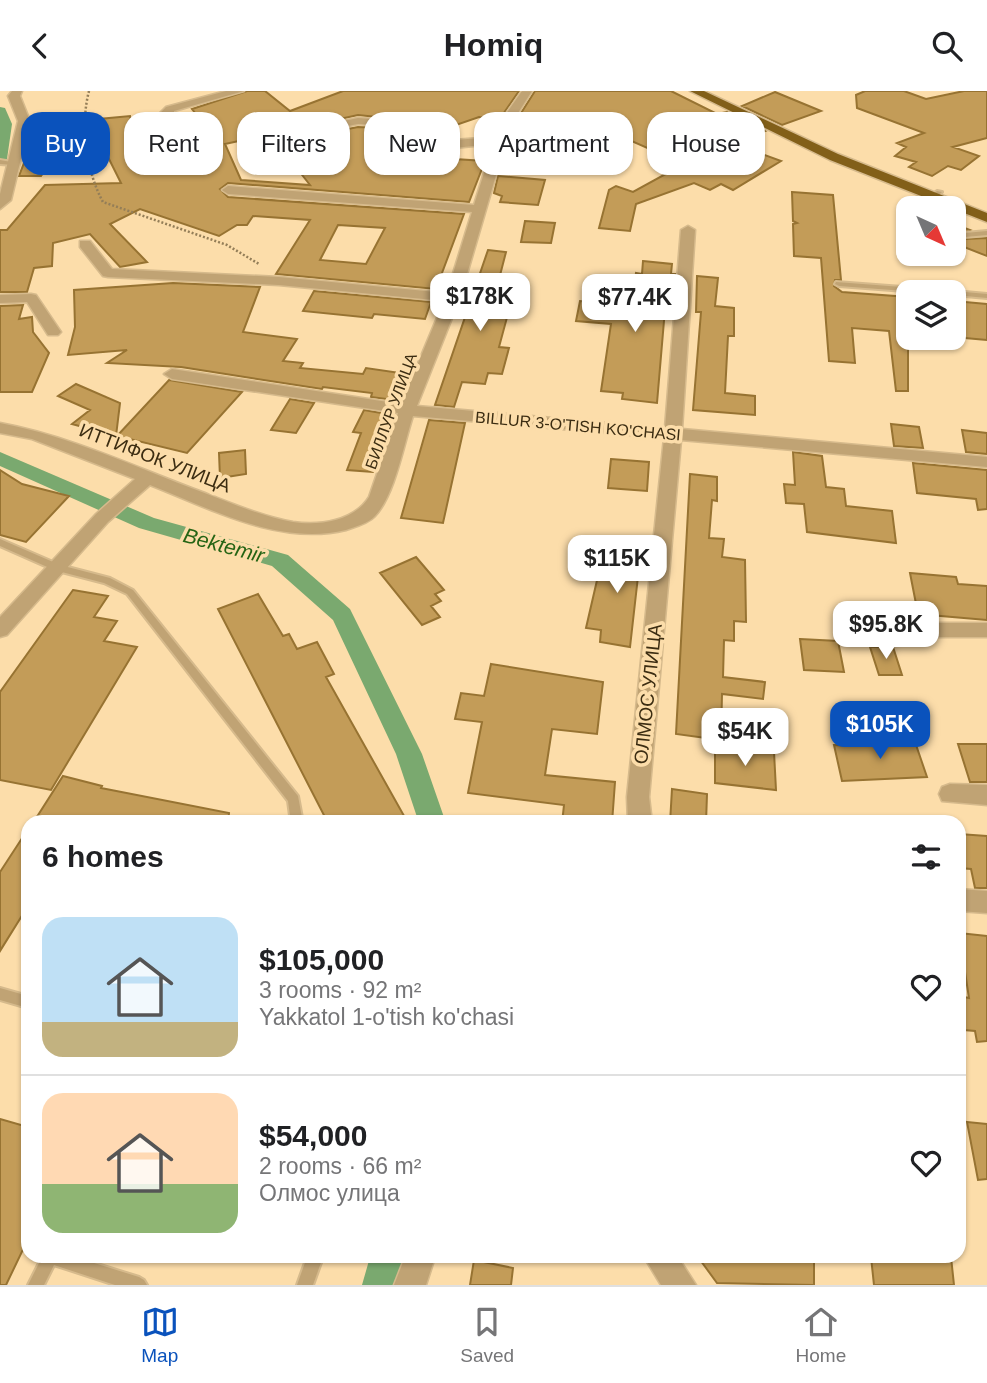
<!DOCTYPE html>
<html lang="en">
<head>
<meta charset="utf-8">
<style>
	:root { --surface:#fff; --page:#f2f2f2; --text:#202124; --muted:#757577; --line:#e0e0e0; --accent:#0a52bc }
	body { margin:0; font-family:Helvetica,sans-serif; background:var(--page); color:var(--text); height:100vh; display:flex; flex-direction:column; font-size:26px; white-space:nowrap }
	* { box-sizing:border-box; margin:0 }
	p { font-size:23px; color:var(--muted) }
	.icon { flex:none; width:38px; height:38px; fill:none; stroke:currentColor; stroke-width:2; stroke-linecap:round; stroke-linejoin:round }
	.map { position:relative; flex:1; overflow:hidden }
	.details { position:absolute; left:21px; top:724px; width:945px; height:448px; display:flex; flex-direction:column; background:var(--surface); border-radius:21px; box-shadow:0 2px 5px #0004 }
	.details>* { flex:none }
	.banner { position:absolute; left:21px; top:21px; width:945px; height:63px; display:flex; gap:14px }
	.needle { width:46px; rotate:136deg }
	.controls { position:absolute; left:896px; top:105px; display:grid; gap:14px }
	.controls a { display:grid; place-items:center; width:70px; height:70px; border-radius:14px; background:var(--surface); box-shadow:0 2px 5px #0004; font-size:35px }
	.price { position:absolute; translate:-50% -60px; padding:0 16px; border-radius:14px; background:#fff; color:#222; font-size:23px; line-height:46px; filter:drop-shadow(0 2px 4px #0008) }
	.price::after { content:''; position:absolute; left:50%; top:42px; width:21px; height:16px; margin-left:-10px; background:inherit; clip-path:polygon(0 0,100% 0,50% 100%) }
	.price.active { background:var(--accent); color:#fff }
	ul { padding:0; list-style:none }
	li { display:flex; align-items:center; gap:21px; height:175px; padding:0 21px }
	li+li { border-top:2px solid var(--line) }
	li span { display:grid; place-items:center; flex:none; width:196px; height:140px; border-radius:21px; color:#555 }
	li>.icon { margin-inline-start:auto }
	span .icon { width:84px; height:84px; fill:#fffc; stroke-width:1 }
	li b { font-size:30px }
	h2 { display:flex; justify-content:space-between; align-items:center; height:84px; padding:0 21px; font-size:30px }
	.tag { padding:0 24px; border-radius:21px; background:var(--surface); box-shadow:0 2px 5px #0004; font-size:24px; line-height:63px }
	.tag.active { background:var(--accent); color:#fff }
	header { display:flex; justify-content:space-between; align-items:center; height:91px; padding:0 21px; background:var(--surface); font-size:32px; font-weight:600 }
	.tabs { display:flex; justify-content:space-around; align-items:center; height:98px; border-top:2px solid var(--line); background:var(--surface); font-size:19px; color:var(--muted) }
	.tabs a { display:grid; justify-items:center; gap:4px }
	.tabs .active { color:var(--accent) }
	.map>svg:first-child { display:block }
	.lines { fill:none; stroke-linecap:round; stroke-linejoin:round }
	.canal { fill:#7aa96f; fill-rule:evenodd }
	.building { fill:#c39c58; stroke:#977332; stroke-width:2; fill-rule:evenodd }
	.lane-casing { stroke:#d6ba8c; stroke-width:4 }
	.street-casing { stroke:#d6ba8c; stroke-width:3 }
	.highway-casing { stroke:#d6ba8c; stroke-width:3 }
	.path { stroke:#947e58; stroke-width:2.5; stroke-dasharray:2 2; stroke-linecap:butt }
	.lane { fill:#c0a374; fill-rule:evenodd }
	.street { fill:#c0a374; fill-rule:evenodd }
	.highway { fill:#825f19; fill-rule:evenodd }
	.labels { text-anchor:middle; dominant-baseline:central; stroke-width:7; stroke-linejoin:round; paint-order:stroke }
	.far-street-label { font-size:16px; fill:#3c2d12; stroke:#fcddaa }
	.street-label { font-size:19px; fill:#3c2d12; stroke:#fcddaa }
	.water-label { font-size:21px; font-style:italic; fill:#256414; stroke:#fcddaa }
</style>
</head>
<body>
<header><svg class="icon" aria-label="back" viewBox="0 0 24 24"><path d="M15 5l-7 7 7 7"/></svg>Homiq<svg class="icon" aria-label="search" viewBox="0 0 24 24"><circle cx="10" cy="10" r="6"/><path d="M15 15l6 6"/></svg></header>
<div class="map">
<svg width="987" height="1194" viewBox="0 0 987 1194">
	<rect width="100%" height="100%" fill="#fcddaa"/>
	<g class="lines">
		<!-- canal -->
		<path class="canal" d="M 0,16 L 5,17 L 12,33 L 7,68 L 0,72 Z
			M 0,361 L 154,427 L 288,464 L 350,518 L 422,663 L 446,732 L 419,732 L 396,663 L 333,529 L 272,475 L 139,437 L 0,375 Z
			M 370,1166 L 406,1166 L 398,1194 L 362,1194 Z"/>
	</g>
	<!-- building -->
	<path class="building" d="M 247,0 L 265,0 L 290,20 L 343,0 L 519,0 L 499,29 L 479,26 L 430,43 L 387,27 L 358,24 L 225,53 L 241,89 L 310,94 L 277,52 L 358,36 L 379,37 L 412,50 L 375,63 L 485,70 L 469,111 L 228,92 L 220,98 L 228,106 L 464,123 L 436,198 L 276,183 L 310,129 L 253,125 L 247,134 L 237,134 L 219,145 L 140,118 L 110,133 L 147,171 L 120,176 L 90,143 L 53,152 L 52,175 L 34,177 L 27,201 L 0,201 L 0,139 L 7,139 L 45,94 L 121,92 L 99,48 L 99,28 L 130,25 L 134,59 L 142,74 L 179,65 L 177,49 L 211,42 L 192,18 ZM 338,134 L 385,137 L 366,173 L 320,169 Z
		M 535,0 L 671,0 L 717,23 L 727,21 L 765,40 L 732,52 L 781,70 L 733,99 L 721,93 L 710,99 L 694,92 L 636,113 L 630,140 L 599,137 L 609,99 L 616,95 L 633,101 L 684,73 L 609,40 L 555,53 L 552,41 L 566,36 L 516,30 Z
		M 865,0 L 904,0 L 926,8 L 964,0 L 987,0 L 987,47 L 953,56 L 979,65 L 961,79 L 948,75 L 932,85 L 909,76 L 916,71 L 895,65 L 906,56 L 897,52 L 924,42 L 857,17 L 856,4 Z
		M 775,1 L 821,20 L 782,34 L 742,15 Z
		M 29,59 L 59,59 L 41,85 L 19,85 Z
		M 498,85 L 545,89 L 538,114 L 500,111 L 502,105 L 494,102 Z
		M 792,101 L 833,104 L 841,189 L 835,189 L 834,195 L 842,201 L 908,206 L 908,300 L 896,300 L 889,240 L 852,237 L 855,272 L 829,270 L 821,167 L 794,165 L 793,133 L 797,132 L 793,130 Z
		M 525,130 L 555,132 L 551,152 L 521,151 Z
		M 954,133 L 970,139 L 960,143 L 964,148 L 987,147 L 987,165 L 954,152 Z
		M 488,159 L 506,161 L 498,192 L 516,193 L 499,256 L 509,257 L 502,283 L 488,282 L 485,293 L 462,291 L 454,316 L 435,314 Z
		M 643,170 L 672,173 L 671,183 L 675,183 L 670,219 L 665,218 L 657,312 L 622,308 L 623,302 L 601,300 L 611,233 L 576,230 L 580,210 L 631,214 L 636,182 L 642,183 Z
		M 697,185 L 718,187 L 715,215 L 734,217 L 734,245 L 728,245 L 725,302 L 755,305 L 755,324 L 693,319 L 701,221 L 696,221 Z
		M 173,192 L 260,196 L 243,241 L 297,248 L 283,270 L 303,272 L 300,277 L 363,283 L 366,277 L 407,283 L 394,309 L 371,306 L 372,302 L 323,296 L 322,298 L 181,276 L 107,272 L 127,259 L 68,264 L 75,236 L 74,199 Z
		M 314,200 L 431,211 L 425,228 L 374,223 L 372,227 L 303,220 Z
		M 954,210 L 987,213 L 987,249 L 954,246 Z
		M 23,214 L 19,228 L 32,226 L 33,241 L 49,262 L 32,301 L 0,301 L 0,215 Z
		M 169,289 L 242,301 L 187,362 L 117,345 Z
		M 76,293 L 120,312 L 116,345 L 72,333 L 90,319 L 58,305 Z
		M 290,308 L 314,312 L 296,342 L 271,339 Z
		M 364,319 L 387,323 L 384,329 L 390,330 L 378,354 L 383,355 L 373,381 L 347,379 L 361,342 L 353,341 Z
		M 429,329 L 465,332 L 443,432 L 401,427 Z
		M 891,333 L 919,336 L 923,357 L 894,355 Z
		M 962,339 L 987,342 L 987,363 L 966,361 Z
		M 245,359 L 246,383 L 220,387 L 219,362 Z
		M 793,361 L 822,365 L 826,396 L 844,398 L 846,415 L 892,420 L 896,452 L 807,441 L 804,413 L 786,412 L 784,393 L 795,394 Z
		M 611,368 L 649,371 L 647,400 L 608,397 Z
		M 913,372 L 987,379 L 987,418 L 978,419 L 976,408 L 917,402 Z
		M 0,379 L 22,393 L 69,405 L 26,451 L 0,444 Z
		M 690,383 L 717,386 L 717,410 L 712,409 L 709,447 L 724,448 L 722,466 L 745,469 L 746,531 L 734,530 L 734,550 L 724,549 L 723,586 L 765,591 L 763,608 L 722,603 L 721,649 L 676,643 Z
		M 614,447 L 642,450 L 630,556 L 600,551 L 601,539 L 586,537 L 598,485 L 609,487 Z
		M 416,466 L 444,499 L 435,503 L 441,510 L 431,515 L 440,526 L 422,534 L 380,482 Z
		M 910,482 L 956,486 L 958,493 L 987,495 L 987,529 L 918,523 Z
		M 73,499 L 108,505 L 94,526 L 117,530 L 104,550 L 137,556 L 51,699 L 0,689 L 0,601 Z
		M 258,503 L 283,545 L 289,543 L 297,558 L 317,551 L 334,583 L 326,586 L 408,732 L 328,732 L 218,518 Z
		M 800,548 L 838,550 L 844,581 L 804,579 Z
		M 870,556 L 893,556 L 902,584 L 879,584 Z
		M 491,573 L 603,591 L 597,643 L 552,638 L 545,684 L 615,691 L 612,732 L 562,732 L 564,714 L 468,702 L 482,631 L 455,628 L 461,602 L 484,605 Z
		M 890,648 L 914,648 L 927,686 L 842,690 L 834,654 L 892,655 Z
		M 958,653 L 987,653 L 987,691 L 970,691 Z
		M 715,655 L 774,661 L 776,699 L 715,692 Z
		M 63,685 L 102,695 L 101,697 L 229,722 L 228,732 L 33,732 Z
		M 672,698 L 707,703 L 706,732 L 670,732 Z
		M 28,738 L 28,815 L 0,860 L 0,781 Z
		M 959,743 L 987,745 L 987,797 L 975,797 L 971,778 L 959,777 Z
		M 959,842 L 987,845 L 987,950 L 977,951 L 975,940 L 964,939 L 959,905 L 969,907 Z
		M 0,1028 L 28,1036 L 28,1148 L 6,1194 L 0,1194 Z
		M 967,1031 L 987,1033 L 987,1088 L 978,1089 Z
		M 698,1166 L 814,1166 L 814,1194 L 717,1192 Z
		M 871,1166 L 951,1166 L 954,1194 L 874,1194 Z
		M 474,1169 L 513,1177 L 511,1194 L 470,1194 Z"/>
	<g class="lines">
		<!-- lane casing -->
		<g class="lane-casing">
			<path id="lane" d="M 0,69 L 17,72 L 14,74 L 0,73 Z
				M 937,100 L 942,101 L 935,107 L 933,117 L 927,117 L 929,106 Z
				M 987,140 L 987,144 L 965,146 L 962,144 L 965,142 Z
				M 836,191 L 942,199 L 946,201 L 918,201 L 839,195 L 835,193 Z
				M 954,200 L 987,203 L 987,207 L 954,204 L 954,201 L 951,201 Z
				M 0,448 L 60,474 L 110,487 L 133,499 L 298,705 L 303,732 L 291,732 L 288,710 L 127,503 L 104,492 L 54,479 L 0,455 Z
				M 0,897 L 28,905 L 28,917 L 0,909 Z
				M 42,1166 L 75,1166 L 139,1186 L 144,1189 L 147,1194 L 115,1194 L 54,1174 L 44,1194 L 28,1194 Z
				M 307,1166 L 323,1166 L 313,1194 L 297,1194 Z"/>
		</g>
		<!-- street casing -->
		<g class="street-casing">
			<path id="street" d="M 12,0 L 22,0 L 20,5 L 30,30 L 11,109 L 0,118 L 0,103 L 18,30 L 8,5 Z
				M 226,0 L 244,0 L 174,20 L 174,59 L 164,62 L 160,22 L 166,16 Z
				M 522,0 L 532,0 L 511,33 L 460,207 L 417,315 L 665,337 L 681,139 L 688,135 L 695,139 L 682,338 L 987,366 L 987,376 L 681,349 L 649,706 L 652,732 L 628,732 L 627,706 L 664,347 L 413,325 C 404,352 395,404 375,425 C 369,432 355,436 346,439 C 279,455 211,418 150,394 L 108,431 L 7,544 L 0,546 L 0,526 L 96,423 L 135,388 L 32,348 L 0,342 L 0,332 C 70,345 135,376 202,401 C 231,412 261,425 293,431 C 320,435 354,430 369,406 L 398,322 L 172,288 L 164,283 L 172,278 L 401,313 L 444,210 L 279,194 L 108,186 L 103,185 L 80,156 L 80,150 L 90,150 L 112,178 L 279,186 L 447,202 L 472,121 L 228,103 L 222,99 L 228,95 L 474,114 L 493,53 L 454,57 L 430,54 L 380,34 L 358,33 L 251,54 L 245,50 L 358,27 L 386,29 L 432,47 L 454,49 L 495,46 L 499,33 Z
				M 31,203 L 36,204 L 61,241 L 58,244 L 48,244 L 27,211 L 0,212 L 0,204 Z
				M 852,532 L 987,532 L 987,546 L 852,546 L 845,544 L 842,539 L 845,534 Z
				M 950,693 L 987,694 L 987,714 L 942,710 L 939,703 L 942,696 Z
				M 959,798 L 987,800 L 987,822 L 959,820 Z
				M 405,1166 L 435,1166 L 426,1194 L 394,1194 Z
				M 644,1166 L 678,1166 L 696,1194 L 661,1194 Z"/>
		</g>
		<!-- highway casing -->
		<g class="highway-casing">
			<path id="highway" d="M 690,0 L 704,0 L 838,63 L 987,122 L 987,131 L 830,69 Z"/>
		</g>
		<!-- path -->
		<path class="path" d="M 89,0 C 80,34 86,80 103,111 L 227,154 L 259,173"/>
		<!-- lane -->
		<use href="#lane" class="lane"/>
		<!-- street -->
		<use href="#street" class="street"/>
		<!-- highway -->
		<use href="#highway" class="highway"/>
	</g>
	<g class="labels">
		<!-- far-street labels -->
		<g class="far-street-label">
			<text transform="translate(391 320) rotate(-70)">БИЛЛУР УЛИЦА</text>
			<text transform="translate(578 335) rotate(5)">BILLUR 3-O'TISH KO'CHASI</text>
		</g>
		<!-- street labels -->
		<g class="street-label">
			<text transform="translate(155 367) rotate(21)">ИТТИФОК УЛИЦА</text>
			<text transform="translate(648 603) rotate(-84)">ОЛМОС УЛИЦА</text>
		</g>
		<!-- water labels -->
		<g class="water-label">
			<text transform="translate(224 454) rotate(15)">Bektemir</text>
		</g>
	</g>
</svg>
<div class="controls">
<a><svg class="needle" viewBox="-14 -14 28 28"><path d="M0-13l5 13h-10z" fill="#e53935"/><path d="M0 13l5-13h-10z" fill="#757577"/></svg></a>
<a><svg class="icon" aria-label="layers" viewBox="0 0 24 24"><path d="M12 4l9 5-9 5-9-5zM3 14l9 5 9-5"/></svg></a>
</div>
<b class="price" style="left:480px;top:242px">$178K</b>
<b class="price" style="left:635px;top:243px">$77.4K</b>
<b class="price" style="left:617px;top:504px">$115K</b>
<b class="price" style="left:886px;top:570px">$95.8K</b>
<b class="price active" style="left:880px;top:670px">$105K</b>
<b class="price" style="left:745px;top:677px">$54K</b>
<div class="banner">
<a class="tag active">Buy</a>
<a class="tag">Rent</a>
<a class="tag">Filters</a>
<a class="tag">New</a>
<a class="tag">Apartment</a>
<a class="tag">House</a>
</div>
<section class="details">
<h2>6 homes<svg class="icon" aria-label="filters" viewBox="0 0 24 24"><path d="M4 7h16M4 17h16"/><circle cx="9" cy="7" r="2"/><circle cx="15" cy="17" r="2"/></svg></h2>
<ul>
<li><span style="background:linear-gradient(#bfe0f5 75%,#c2b280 0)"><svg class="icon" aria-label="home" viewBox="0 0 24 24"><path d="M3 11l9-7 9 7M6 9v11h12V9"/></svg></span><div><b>$105,000</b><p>3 rooms · 92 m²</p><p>Yakkatol 1-o'tish ko'chasi</p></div><svg class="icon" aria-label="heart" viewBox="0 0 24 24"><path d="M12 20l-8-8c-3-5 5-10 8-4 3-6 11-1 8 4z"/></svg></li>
<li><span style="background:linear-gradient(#ffd9b3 65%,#8fb573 0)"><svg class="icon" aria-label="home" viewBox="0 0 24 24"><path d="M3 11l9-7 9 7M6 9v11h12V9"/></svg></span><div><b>$54,000</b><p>2 rooms · 66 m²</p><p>Олмос улица</p></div><svg class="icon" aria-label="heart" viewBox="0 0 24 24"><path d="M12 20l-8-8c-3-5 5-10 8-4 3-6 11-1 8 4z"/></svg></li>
</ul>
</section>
</div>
<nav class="tabs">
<a class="active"><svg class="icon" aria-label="map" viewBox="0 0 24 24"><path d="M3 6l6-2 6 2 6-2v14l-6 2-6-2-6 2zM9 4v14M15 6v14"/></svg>Map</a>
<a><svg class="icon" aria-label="saved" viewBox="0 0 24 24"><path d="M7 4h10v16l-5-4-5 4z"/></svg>Saved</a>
<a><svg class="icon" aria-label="home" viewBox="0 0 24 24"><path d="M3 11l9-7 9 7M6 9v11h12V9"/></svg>Home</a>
</nav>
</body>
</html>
